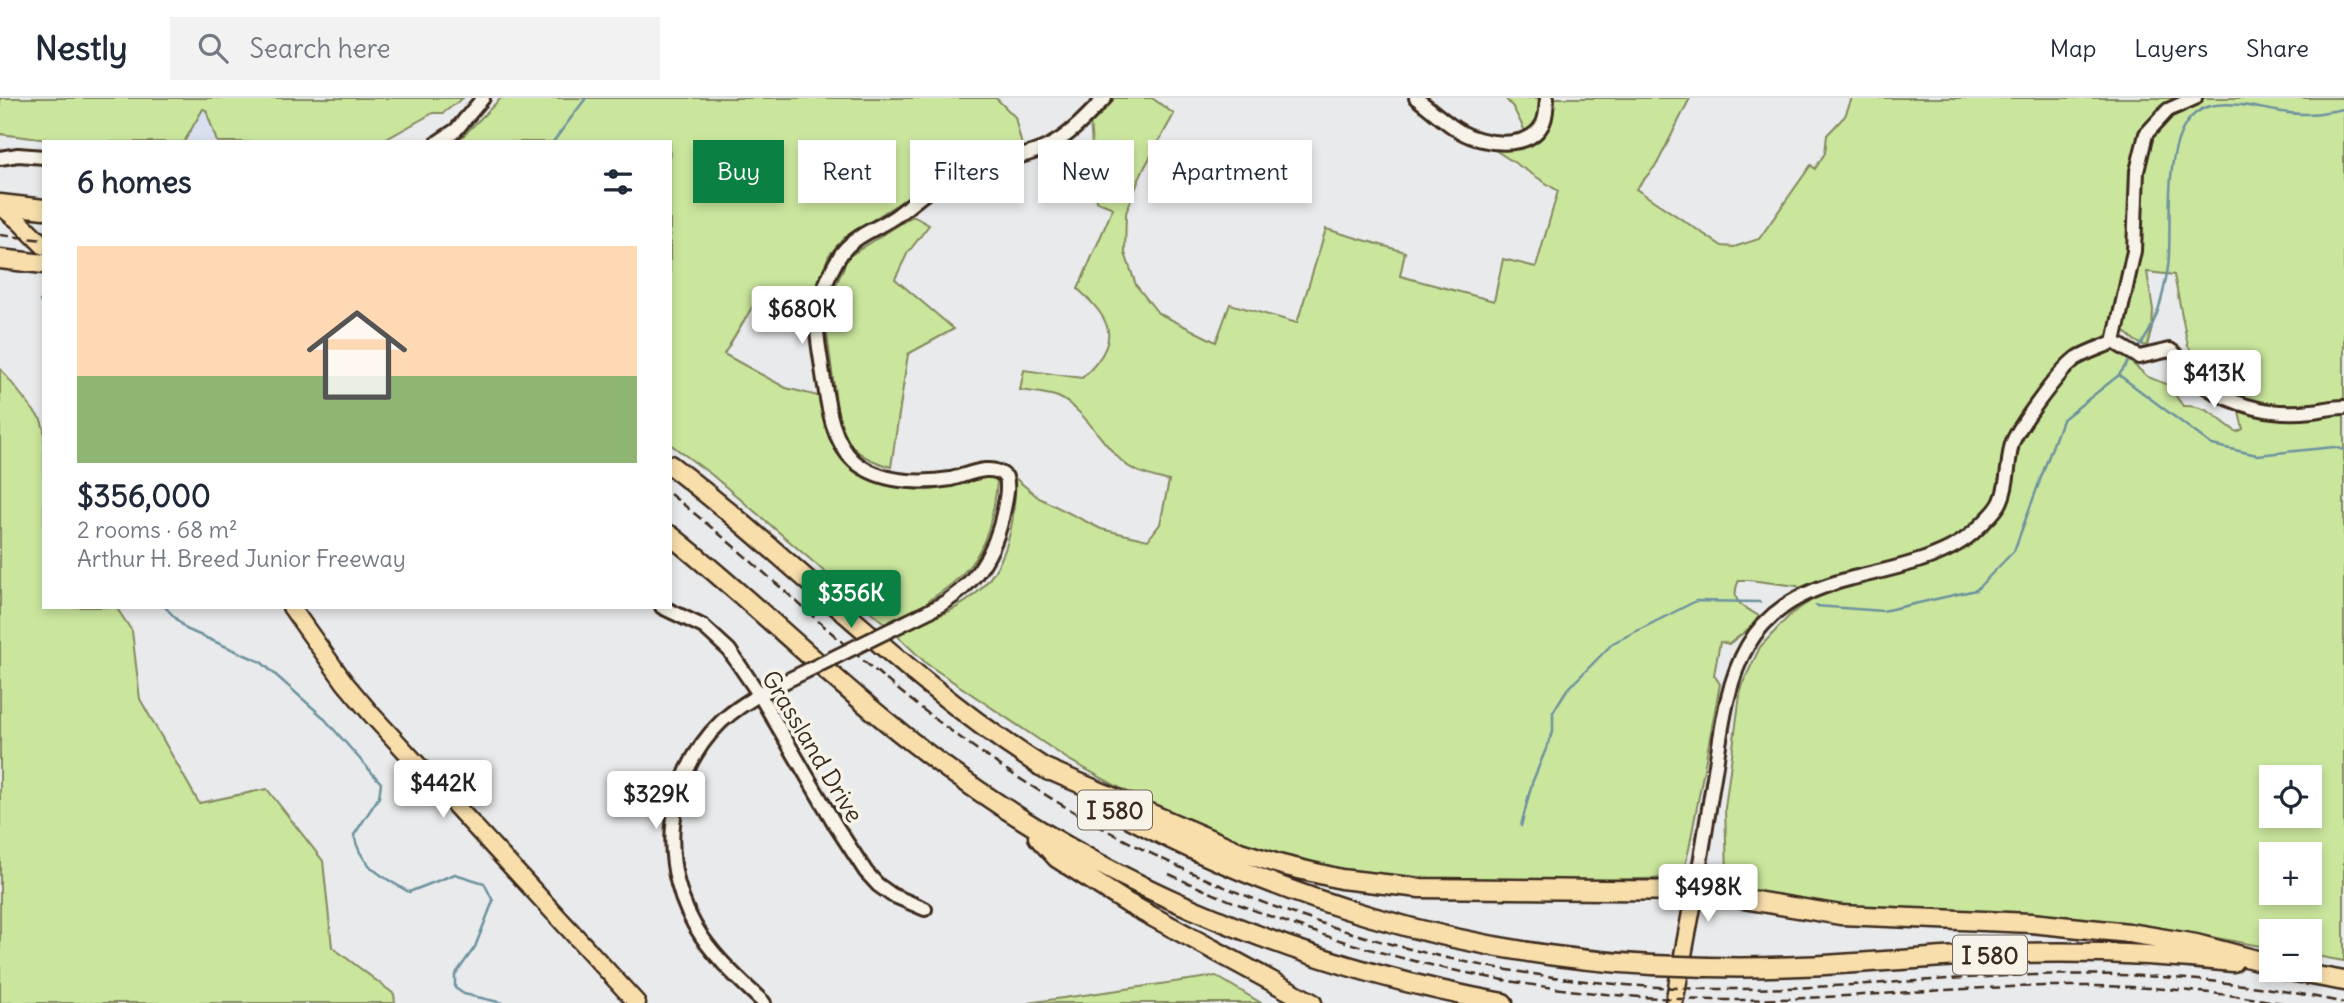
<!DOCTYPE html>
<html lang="en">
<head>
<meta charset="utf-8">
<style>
	:root { --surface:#fff; --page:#f2f2f3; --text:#1f2937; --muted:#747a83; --line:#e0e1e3; --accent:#0b8043 }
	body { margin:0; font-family:Delius,sans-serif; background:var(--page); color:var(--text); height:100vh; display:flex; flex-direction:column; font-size:26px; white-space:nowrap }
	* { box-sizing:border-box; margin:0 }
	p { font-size:23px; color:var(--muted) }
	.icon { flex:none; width:38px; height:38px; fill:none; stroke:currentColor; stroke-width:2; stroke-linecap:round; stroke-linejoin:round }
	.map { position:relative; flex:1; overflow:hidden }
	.side { position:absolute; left:42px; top:42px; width:630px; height:469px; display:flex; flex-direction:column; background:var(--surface); border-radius:0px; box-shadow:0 4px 10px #0003 }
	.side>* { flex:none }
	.guide { position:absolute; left:693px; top:42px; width:665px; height:63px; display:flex; gap:14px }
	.controls { position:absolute; left:2259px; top:667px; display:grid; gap:14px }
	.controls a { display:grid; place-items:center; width:63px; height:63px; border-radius:0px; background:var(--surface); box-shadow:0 4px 10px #0003; font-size:35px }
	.price { position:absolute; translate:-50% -60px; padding:0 16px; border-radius:7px; background:#fff; color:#222; font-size:23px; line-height:46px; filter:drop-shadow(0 2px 4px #0008) }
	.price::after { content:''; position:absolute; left:50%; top:42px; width:21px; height:16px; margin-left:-10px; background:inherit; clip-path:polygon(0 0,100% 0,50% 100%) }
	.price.selected { background:var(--accent); color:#fff }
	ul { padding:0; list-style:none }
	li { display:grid; align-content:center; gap:14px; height:371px; padding:0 35px }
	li+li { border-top:2px solid var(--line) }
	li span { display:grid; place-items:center; height:217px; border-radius:0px; color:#555 }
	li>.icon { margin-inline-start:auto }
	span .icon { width:126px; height:126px; fill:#fffc; stroke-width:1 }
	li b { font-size:30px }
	h2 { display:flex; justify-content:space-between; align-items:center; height:84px; padding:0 35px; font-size:30px }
	.tag { padding:0 24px; border-radius:0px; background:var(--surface); box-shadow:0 4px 10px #0003; font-size:24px; line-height:63px }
	.tag.selected { background:var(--accent); color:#fff }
	header { display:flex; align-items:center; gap:42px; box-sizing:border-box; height:98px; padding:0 35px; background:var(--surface); border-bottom:2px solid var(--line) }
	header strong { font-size:33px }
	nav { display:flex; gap:38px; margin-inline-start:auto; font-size:24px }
	.search { width:490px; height:63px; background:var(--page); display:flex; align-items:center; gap:18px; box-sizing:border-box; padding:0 24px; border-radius:0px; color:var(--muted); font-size:26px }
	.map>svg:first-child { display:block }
	.built { fill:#d8dfee }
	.green { fill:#cae69d; stroke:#82885e; stroke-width:2; fill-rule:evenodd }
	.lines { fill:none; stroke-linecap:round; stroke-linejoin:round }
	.stream { stroke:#6d929d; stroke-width:2.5 }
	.minor-casing { stroke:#3b2a1e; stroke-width:18 }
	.major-casing { stroke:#3b2a1e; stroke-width:21 }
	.highway-casing { stroke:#3b2a1e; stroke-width:23 }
	.minor { stroke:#f7f3e8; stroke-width:12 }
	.major { stroke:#f8deab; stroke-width:16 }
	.highway { stroke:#f8deab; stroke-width:18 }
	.rail { stroke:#3b2a1e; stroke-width:2.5; stroke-dasharray:10 5; stroke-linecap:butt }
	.minor-bridge-casing { stroke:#3b2a1e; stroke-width:18; stroke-linecap:butt }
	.highway-bridge-casing { stroke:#3b2a1e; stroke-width:23; stroke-linecap:butt }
	.minor-bridge { stroke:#f7f3e8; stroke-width:12 }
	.highway-bridge { stroke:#f8deab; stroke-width:18 }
	.labels { text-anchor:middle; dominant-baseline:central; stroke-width:7; stroke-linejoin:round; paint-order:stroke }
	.shield { fill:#f7f3e8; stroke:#73665b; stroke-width:2 }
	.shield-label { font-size:23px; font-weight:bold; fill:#3b2a1e }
	.street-label { font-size:24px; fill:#3b2a1e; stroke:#f7f3e8 }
</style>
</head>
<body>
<header>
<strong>Nestly</strong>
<div class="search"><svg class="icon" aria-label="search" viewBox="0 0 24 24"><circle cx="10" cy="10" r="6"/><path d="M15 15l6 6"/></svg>Search here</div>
<nav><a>Map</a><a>Layers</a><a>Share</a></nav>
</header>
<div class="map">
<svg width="2344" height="905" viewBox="0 0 2344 905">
	<rect width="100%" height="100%" fill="#e9eaeb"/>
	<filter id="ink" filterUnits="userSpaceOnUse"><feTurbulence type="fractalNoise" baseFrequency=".0143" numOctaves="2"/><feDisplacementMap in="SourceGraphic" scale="14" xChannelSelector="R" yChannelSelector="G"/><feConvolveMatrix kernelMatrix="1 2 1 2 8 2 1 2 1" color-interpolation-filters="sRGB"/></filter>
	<g filter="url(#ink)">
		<!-- built -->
		<path class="built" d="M 203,11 L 206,12 L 217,44 L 184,44 Z"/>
		<!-- green -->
		<path class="green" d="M 0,0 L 463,0 L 443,15 L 433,15 L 381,44 L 217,44 L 206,12 L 203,11 L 184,44 L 65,44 L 0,36 Z
			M 501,0 L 996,0 L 1015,19 L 1022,48 L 931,85 L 844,140 L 829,157 L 811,202 L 786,197 L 754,206 L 724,256 L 786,290 L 822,299 C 824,313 825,329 830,342 C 842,375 898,394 931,392 C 952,390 973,377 994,379 L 997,384 C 992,439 978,473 929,502 L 938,518 C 1000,495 1016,441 1015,380 L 1039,400 L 1101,431 L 1148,442 L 1160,426 L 1169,383 C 1155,379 1135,375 1124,365 C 1101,346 1086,312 1058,299 C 1047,295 1032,294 1020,292 L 1024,272 L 1082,280 C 1121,244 1114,224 1078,191 L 1113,110 L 1096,103 L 1090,21 L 1114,0 L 1152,0 L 1174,16 L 1142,74 L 1126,115 L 1125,155 L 1136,187 L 1158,215 L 1216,244 L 1230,206 L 1297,225 L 1326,131 L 1405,154 L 1400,178 L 1494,203 L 1503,161 L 1536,169 L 1558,93 L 1492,50 L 1520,50 L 1532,47 L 1513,9 L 1505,0 L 1690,0 L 1657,66 L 1636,91 L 1722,148 L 1734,149 L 1759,141 L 1811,67 L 1815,71 L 1825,55 L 1827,37 L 1845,18 L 1852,0 L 2344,0 L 2344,863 L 2310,857 L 2310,833 L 2272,833 L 2271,850 L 2141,826 L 1980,814 L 1896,813 L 1795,802 L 1737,791 L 1727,774 L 1725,710 L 1741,589 L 1760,549 L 1791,516 L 1815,500 L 1797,488 L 1749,482 L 1739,482 C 1729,504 1742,508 1759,518 L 1751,529 L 1729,546 L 1720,544 L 1714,577 L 1720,586 L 1689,751 L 1684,771 L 1673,780 L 1500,785 L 1380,781 L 1295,765 L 1213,736 L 1127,694 L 1069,662 L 927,566 L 884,525 L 767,424 L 712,377 L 670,346 L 670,44 L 457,44 ZM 2147,174 L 2174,177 L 2188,248 L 2208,280 L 2221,291 L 2238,310 L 2243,331 L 2237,334 C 2216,321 2210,307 2183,308 L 2168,287 L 2148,279 L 2103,240 L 2117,228 C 2128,235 2133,245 2147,248 L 2152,229 L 2153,212 ZM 2272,679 L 2310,679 L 2310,718 L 2272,718 ZM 2272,756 L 2310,756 L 2310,794 L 2272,794 Z
			M 913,118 L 929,127 L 907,156 L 895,181 L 954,231 L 908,256 L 891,369 C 864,361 850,353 839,326 L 825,221 L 830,201 L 848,159 Z
			M 0,270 L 41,322 L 44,331 L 44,509 L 116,509 L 132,533 L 140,601 L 199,705 L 267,691 L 323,763 L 332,849 L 394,896 L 395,905 L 0,905 Z
			M 1216,878 L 1261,905 L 1028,905 Z"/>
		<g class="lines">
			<!-- stream -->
			<path class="stream" d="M 553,44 L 586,0
				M 40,203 L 44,210
				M 2136,253 C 2156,229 2163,200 2168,169 C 2174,127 2155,14 2216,7 C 2247,3 2276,17 2307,16 C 2319,16 2332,13 2344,11
				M 2119,277 L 2212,347 L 2257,357 L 2334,349 L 2344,352
				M 1816,508 L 1883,513 L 1976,492 L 2014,453 L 2062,322 L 2119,277 L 2132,258
				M 165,509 L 186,531 L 261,564 L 322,618 L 381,685 L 379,699 L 354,737 C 361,770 382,778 409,794 L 455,776 L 484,785 L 493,803 L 475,849 L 455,877 L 455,890 L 464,896 L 503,905
				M 1521,728 L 1532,685 L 1553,634 L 1553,614 L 1566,593 L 1613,545 L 1696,503 L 1760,504"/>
			<!-- minor casing -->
			<g class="minor-casing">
				<path id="minor" d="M 1416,0 C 1431,11 1445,25 1461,34 C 1482,46 1527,53 1542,27 C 1547,19 1546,9 1547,0
					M 438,44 L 456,32 L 483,0
					M 0,60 L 18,57 L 44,59
					M 2114,244 L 2139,259 L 2170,252 C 2184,260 2189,278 2203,287 C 2235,308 2273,318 2312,313 C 2323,312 2333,309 2344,309
					M 662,509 L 704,529 L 729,552 L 759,596 L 836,728 L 866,774 L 878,787 L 892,797 L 925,811
					M 933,511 C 974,490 996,455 1004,411 C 1006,400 1009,390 1006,379 C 991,364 968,377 951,381 C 920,386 879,385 854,363 C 830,341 827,300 822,270 C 820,254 816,238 817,222 C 817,203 833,163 847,149 C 860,135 881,129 896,118 C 914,105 932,87 952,78 C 983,64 1018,63 1049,48 C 1071,37 1088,17 1105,0
					M 1695,793 C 1703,751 1709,709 1716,667 C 1730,570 1742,508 1849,481 C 1888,471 1948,461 1977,431 C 1984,424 1997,413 2001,403 C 2009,386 2007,364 2012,346 C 2017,330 2061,271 2075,261 C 2086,254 2102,249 2114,244 L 2134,153 L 2137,73 L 2146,36 L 2168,12 L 2195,0
					M 764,905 C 742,884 719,864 702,839 C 657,774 663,680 721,624 C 739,607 761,595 784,584"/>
			</g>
			<!-- major casing -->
			<g class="major-casing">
				<path id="major" d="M 0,108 L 19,123 L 44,148
					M 291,509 L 345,585 L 372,617 L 637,905
					M 1674,905 L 1695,793"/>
			</g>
			<!-- highway casing -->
			<g class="highway-casing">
				<path id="highway" d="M 0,106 L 44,111
					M 0,161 L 44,166
					M 670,367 C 800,466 910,587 1049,673
					M 670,437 C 753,503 828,579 912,644 C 1084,779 1288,866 1503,905
					M 1040,668 L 1240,754 L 1282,767 L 1341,781 L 1420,790 L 1695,793 L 1841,817 L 2031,825 L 2129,835 L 2196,846 L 2272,866
					M 1109,709 C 1275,801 1462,857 1652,867
					M 1038,739 L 1057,760 L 1129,806 L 1312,905
					M 1708,869 C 1811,872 1913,859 2016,855 C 2089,853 2161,856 2233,864
					M 2284,872 L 2344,883"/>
			</g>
			<!-- minor -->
			<use href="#minor" class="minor"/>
			<!-- major -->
			<use href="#major" class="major"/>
			<!-- highway -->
			<use href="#highway" class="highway"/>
			<!-- rail -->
			<path class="rail" d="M 0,137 L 44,142
				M 670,396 C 764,469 847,555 942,626 C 1165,795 1437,888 1716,891 C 1823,892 1929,880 2035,877 C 2139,874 2243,882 2344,905
				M 1169,776 C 1347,859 1540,903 1737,902 C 1843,901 1949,889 2055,888 C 2131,887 2207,892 2282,905"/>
			<!-- minor-bridge casing -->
			<g class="minor-bridge-casing">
				<path id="minor-bridge" d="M 784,584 L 933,511"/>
			</g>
			<!-- highway-bridge casing -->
			<g class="highway-bridge-casing">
				<path id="highway-bridge" d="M 1652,867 L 1708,869"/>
			</g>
			<!-- minor-bridge -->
			<use href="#minor-bridge" class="minor-bridge"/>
			<!-- highway-bridge -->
			<use href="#highway-bridge" class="highway-bridge"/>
		</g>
	</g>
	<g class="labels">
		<!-- shield labels -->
		<g class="shield">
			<rect x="1078" y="692.5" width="74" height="39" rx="5"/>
			<rect x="1953" y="837.5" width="74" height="39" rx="5"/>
		</g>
		<g class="shield-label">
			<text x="1115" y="712">I 580</text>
			<text x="1990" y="857">I 580</text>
		</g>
		<!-- street labels -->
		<g class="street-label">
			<text transform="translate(813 648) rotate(59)">Grassland Drive</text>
		</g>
	</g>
</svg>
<div class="controls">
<a><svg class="icon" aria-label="locate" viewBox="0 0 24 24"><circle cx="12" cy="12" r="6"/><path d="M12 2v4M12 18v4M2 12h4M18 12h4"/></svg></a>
<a>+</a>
<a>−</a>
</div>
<b class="price" style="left:802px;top:248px">$680K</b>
<b class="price" style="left:2214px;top:312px">$413K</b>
<b class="price selected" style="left:851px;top:532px">$356K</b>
<b class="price" style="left:443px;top:722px">$442K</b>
<b class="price" style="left:656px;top:733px">$329K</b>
<b class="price" style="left:1708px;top:826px">$498K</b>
<div class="guide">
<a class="tag selected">Buy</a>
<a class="tag">Rent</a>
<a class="tag">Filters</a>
<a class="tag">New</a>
<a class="tag">Apartment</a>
</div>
<section class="side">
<h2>6 homes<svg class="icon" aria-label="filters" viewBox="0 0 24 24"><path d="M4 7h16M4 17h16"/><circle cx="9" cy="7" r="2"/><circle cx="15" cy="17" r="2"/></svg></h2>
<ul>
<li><span style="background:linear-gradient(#ffd9b3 60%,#8fb573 0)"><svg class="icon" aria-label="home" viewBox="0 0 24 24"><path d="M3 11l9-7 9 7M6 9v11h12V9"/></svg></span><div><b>$356,000</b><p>2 rooms · 68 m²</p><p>Arthur H. Breed Junior Freeway</p></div></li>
</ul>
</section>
</div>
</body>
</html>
